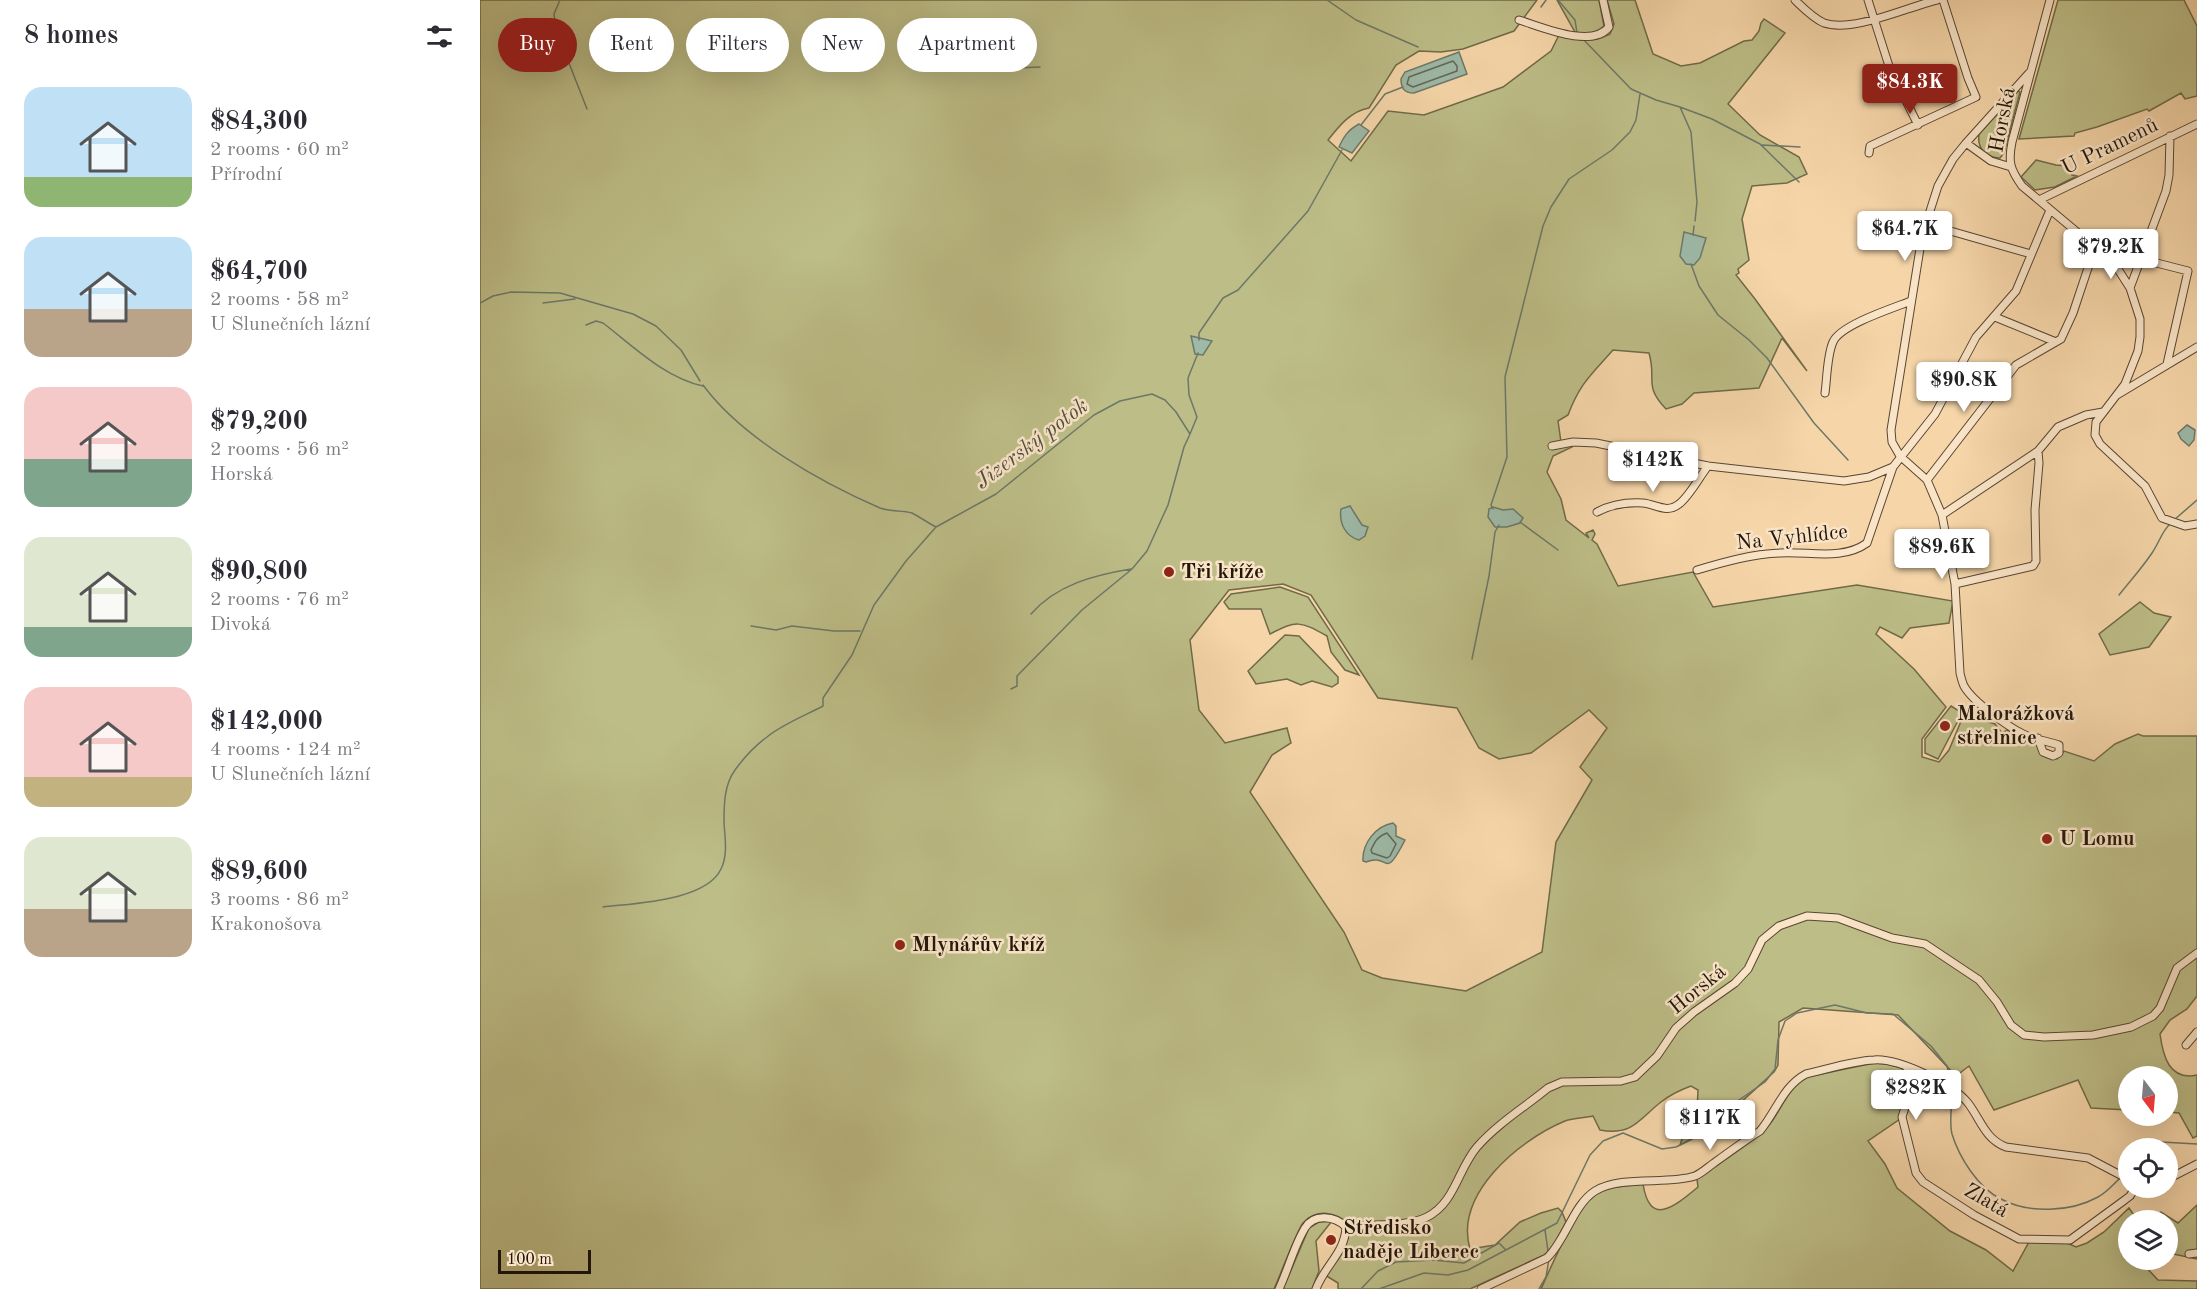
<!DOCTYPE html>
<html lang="en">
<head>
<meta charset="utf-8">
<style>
	:root { --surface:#fff; --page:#f2f2f3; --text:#2b2b33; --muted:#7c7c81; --accent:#8f2418 }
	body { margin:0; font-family:"Old Standard TT",serif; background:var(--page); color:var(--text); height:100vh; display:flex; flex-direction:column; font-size:22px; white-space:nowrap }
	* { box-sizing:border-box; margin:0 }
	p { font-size:20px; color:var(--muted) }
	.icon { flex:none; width:33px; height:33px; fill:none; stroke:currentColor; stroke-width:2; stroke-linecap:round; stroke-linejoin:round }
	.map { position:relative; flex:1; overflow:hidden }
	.details { display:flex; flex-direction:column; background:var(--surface); width:480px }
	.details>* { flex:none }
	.guide { position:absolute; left:18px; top:18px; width:570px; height:54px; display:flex; gap:12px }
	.needle { width:39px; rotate:164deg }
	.buttons { position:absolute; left:1638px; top:1066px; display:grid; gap:12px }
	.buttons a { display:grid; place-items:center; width:60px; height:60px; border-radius:50%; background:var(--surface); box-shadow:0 6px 24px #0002; font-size:30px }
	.scale { position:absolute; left:18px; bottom:15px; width:93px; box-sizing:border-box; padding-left:6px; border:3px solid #23160a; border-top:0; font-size:16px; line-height:21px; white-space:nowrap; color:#23160a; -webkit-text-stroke:4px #f9e4c7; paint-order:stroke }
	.price { position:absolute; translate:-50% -51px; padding:0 14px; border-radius:6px; background:#fff; color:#222; font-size:20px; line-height:39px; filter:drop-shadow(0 2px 3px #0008) }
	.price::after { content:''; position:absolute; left:50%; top:36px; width:18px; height:14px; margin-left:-9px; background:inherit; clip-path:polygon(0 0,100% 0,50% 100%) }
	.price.current { background:var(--accent); color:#fff }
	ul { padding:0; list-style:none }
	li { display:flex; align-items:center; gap:18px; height:150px; padding:0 24px }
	li span { display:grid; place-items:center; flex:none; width:168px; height:120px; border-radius:18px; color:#555 }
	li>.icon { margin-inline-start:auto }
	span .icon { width:72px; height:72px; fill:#fffc; stroke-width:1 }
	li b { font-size:26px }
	h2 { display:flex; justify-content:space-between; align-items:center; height:72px; padding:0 24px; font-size:26px }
	.tag { padding:0 21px; border-radius:27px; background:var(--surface); box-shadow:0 6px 24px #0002; font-size:21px; line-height:54px }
	.tag.current { background:var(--accent); color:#fff }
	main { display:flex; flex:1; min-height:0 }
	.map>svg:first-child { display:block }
	.green { fill:#bdbd87; stroke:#706a48; stroke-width:1.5; fill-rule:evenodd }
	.water { fill:#9db9a7; stroke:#6c7868; stroke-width:1.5 }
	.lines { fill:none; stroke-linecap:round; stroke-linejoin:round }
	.shore { stroke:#606858; stroke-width:1.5 }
	.stream { stroke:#6c7868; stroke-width:1.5 }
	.minor-casing { stroke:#584632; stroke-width:9 }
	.minor { stroke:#f9e4c7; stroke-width:7 }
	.poi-dot { fill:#8f2418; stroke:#f9e4c7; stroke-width:2 }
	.labels { text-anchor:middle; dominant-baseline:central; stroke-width:5; stroke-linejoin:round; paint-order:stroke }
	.street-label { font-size:21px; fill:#23160a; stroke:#f9e4c7 }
	.poi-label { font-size:21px; font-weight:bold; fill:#23160a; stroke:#f9e4c7; text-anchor:start }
	.water-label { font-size:22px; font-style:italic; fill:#4e4f41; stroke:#f9e4c7 }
</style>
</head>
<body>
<main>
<section class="details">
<h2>8 homes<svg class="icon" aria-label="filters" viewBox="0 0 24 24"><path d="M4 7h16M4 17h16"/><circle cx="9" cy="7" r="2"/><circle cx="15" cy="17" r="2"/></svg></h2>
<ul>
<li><span style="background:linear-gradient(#bfe0f5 75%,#8fb573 0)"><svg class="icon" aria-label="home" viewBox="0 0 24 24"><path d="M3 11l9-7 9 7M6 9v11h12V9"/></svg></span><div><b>$84,300</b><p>2 rooms · 60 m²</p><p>Přírodní</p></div></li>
<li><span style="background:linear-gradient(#bfe0f5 60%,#b9a48a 0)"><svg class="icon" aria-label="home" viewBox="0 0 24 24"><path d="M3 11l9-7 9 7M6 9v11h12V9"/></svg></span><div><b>$64,700</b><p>2 rooms · 58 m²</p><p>U Slunečních lázní</p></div></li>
<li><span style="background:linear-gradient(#f6c9c9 60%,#7fa58c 0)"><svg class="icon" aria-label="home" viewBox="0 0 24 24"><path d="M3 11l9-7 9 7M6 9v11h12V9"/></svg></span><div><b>$79,200</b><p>2 rooms · 56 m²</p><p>Horská</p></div></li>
<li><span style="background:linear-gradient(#dfe7d0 75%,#7fa58c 0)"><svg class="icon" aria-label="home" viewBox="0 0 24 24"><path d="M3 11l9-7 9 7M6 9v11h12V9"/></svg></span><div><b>$90,800</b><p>2 rooms · 76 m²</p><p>Divoká</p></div></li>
<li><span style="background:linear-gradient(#f6c9c9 75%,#c2b280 0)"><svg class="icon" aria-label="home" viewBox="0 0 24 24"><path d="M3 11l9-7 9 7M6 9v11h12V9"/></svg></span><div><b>$142,000</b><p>4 rooms · 124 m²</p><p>U Slunečních lázní</p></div></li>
<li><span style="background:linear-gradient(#dfe7d0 60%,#b9a48a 0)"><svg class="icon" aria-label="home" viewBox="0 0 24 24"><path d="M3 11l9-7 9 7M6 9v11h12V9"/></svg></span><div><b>$89,600</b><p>3 rooms · 86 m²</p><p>Krakonošova</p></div></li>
</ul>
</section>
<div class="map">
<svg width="1717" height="1289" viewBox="0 0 1717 1289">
	<rect width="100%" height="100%" fill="#f6d6a9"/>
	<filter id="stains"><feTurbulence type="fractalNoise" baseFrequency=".00333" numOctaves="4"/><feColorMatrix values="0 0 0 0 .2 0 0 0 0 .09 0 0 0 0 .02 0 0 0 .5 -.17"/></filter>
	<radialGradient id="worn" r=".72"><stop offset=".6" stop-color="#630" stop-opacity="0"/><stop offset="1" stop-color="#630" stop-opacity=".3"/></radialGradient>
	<!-- green -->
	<path class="green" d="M 0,0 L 1057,0 L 1034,31 L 983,49 L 961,52 L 939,51 L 916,65 L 889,108 C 871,111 859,126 848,140 L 871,161 L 908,111 L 944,115 L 1023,87 L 1071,51 L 1080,33 C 1099,41 1110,44 1130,34 L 1134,24 L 1127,0 L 1155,0 L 1173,54 L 1201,66 L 1220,63 L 1264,41 L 1272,40 L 1279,31 L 1281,23 L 1284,19 L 1305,33 L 1248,104 L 1280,135 L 1319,157 L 1327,174 L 1307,183 L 1272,186 L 1262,219 L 1269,260 L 1258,269 L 1259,273 L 1256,275 L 1275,299 L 1327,371 L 1302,338 L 1279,388 L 1214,393 L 1202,404 L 1186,409 C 1163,385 1177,380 1169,353 L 1133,350 C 1111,375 1100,383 1088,415 L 1078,421 L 1081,442 L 1089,442 L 1092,447 L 1073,456 L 1067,472 L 1081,499 L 1086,520 L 1109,538 L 1106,533 L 1113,530 L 1115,534 L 1112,540 L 1117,544 L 1138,586 L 1213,572 L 1233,607 L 1377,585 L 1473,601 L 1469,623 L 1430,628 L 1422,638 L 1400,627 L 1396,634 L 1434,669 L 1466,707 L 1442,739 L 1442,757 L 1459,762 L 1469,750 L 1484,714 L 1515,724 L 1522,733 L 1527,730 L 1553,740 L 1564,755 L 1577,759 L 1584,751 L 1614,761 L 1635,744 L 1658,734 L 1663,736 L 1717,736 L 1717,996 L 1707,1009 L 1690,1020 L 1680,1034 C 1683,1056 1689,1081 1717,1075 L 1717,1136 L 1713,1138 L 1699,1113 L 1688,1112 L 1688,1077 L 1648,1077 L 1648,1110 L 1611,1108 L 1598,1080 L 1514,1110 L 1489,1066 L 1476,1076 L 1418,1015 L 1323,1008 L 1299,1022 L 1298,1065 L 1294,1072 C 1265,1098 1236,1128 1200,1145 L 1208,1121 L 1217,1112 L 1218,1090 L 1211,1086 C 1200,1090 1190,1095 1181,1102 C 1159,1119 1153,1136 1120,1130 L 1113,1116 C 1104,1118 1094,1118 1085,1121 C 1039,1140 974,1194 990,1249 L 1015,1245 L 1040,1222 L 1061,1213 L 1078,1208 L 1082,1212 L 1086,1222 L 1072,1248 L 1064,1255 L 990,1289 L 858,1289 L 858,1283 L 845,1275 C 859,1260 869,1246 870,1225 C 857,1212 837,1208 823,1223 C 817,1230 800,1276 794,1289 L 0,1289 ZM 803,584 L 831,595 L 898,698 L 977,708 L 999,748 L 1019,759 L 1051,753 L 1109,710 L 1127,728 L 1100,767 L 1112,780 L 1076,842 L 1062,952 L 986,991 L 902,978 L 882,970 L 864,932 L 770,792 L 792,755 L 811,743 L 807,728 L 745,743 L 719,710 L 710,640 L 749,590 Z
		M 1077,0 L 1119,0 L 1124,26 C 1114,34 1108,35 1095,32 Z
		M 1578,0 L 1704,0 L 1717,26 L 1717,96 L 1705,99 L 1701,93 L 1669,111 L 1667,109 L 1617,127 L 1595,133 L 1594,136 L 1539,139 Z
		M 1538,91 L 1540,92 L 1524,153 L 1520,158 C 1506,158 1497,149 1499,134 Z
		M 1556,160 L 1576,165 L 1588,166 L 1592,175 L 1597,176 L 1575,187 L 1555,190 L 1541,177 Z
		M 800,587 L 828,597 L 879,675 L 865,670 L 851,652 L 847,636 C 820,621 817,620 790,634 L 781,609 L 749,609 L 744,602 L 751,594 Z
		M 1660,602 L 1674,613 L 1691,617 L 1669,647 L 1630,655 L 1619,634 Z
		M 805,635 L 819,636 L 858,677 L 858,683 L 852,687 L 832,681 L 821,685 L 807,679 L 776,684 L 768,671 Z
		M 1471,706 L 1482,713 L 1458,759 L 1445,753 L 1445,739 Z
		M 1394,1063 L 1408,1064 L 1422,1068 L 1427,1080 L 1428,1092 L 1420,1119 L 1388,1141 L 1405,1164 L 1417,1188 L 1470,1231 L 1506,1250 L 1533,1271 L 1549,1242 L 1587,1243 L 1596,1247 L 1607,1243 L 1624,1232 L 1649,1208 L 1658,1221 L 1648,1221 L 1648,1260 L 1670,1260 L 1663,1264 L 1678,1280 L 1717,1281 L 1717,1289 L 1061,1289 C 1071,1267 1097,1205 1117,1193 C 1130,1186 1148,1186 1163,1184 C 1170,1228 1195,1206 1218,1187 L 1217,1179 C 1238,1164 1262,1150 1281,1133 C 1301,1117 1304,1089 1327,1077 Z
		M 1717,1205 L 1717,1259 L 1688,1253 L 1688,1221 L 1661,1221 L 1681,1212 L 1698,1223 Z
		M 852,1221 L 836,1241 L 839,1271 L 832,1289 L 803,1289 L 829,1228 L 839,1222 Z"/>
	<!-- water -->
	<path class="water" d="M 979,52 L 987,74 L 934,93 C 924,93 921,88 921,79 L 925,72 Z
		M 879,124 L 889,131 L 872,153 L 859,147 C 864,136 868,130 879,124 Z
		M 1204,232 L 1226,238 L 1220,258 L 1214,265 L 1206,264 L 1200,256 Z
		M 711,336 L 732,341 L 723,355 L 715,354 Z
		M 1707,425 L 1715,430 L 1714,440 L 1709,446 L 1701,439 L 1698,433 Z
		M 870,506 L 882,525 L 888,527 L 885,536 L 879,540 C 865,536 859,523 861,509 Z
		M 1013,507 L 1023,510 L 1033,509 L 1043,518 L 1040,523 L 1027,527 L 1015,527 L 1008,517 L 1009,509 Z
		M 913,823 L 916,826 L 916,836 L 925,840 C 903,883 910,852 886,862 L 883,861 C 882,843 896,826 913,823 Z"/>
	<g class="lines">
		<!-- shore -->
		<path class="shore" d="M 973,61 L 977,66 L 977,71 L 933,87 L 927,84 L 929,77 Z
			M 907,833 L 916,844 L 910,856 L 907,858 L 892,853 L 891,850 C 895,841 898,836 907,833 Z"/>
		<!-- stream -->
		<path class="stream" d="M 80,0 L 74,14 L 76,30 L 107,109
			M 847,0 L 876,20 L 938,47
			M 1078,0 L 1095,20 L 1097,33
			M 1061,7 L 1066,0
			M 1102,38 L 1151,89 L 1176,100 L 1200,107 L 1211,132 L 1217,202 L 1215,221
			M 537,68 L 560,67
			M 1200,107 L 1232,119 L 1280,144 L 1319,182
			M 881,125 L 905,94 L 923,87
			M 1282,145 L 1320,147
			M 1213,235 L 1214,226
			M 1211,264 L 1219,286 L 1238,315 L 1269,340 L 1287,358 L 1334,423 L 1368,460
			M 0,303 L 13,296 L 31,292 L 80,293 L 153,314 L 176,326 L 201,350 L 220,381
			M 63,303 L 95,299
			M 106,325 L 116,321 L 123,323 C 153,346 185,378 223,386
			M 719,340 L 719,333 L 743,298 L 758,290 L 828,211 L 862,150
			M 223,385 C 262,438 340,482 400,508 C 410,512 422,510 432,513 C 440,517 448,523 456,527
			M 1013,509 L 1011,505 L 1027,457 L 1025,377 L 1063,226 L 1071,207 L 1089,179 L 1132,150 L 1150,132 L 1156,120 L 1160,94
			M 1694,520 L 1717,500
			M 1040,522 L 1078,550
			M 1639,595 C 1650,581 1662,568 1672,553 C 1679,543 1682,531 1690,524
			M 551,614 C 576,585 614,575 651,569
			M 271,626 L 296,630 L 312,626 L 354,631 L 380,631
			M 992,659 L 1009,576 L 1015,532 L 1019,525
			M 531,689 L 537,686 L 537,676 L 602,610 L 652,569 L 667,551 L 688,505 L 704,447 L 710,434
			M 123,907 C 155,903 226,901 241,869 C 248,855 245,838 244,823 C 244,805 244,785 255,770 C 263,759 276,745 287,737 C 301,725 326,715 343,706 L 343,698 L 372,655 L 394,605 L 426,561 L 456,527 L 516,494 L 614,415 L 640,401 L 672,394 L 685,400 L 696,412 L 710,434 L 717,417 L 709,395 L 708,378 L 718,353
			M 1472,1093 C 1472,1105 1469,1122 1472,1134 C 1479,1157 1498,1188 1521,1199 C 1549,1214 1591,1212 1618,1197 C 1626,1193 1633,1185 1639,1179
			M 1673,1149 L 1681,1142 L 1717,1144
			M 1065,1230 L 1068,1251
			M 881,1289 L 898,1271 L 916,1262 L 953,1260 L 984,1263 L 1019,1243 L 1025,1249
			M 899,1289 L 944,1273 L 968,1275 L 988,1270 L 1077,1223 L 1110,1155 L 1123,1141 L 1143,1133 L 1182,1149 L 1196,1147 L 1220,1135 L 1243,1111 L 1285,1082 L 1295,1069 L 1298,1040 L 1305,1021 L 1317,1013 L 1355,1005 L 1387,1013 L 1413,1014 L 1451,1046 L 1467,1066 L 1472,1085
			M 1059,1289 L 1066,1277 L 1069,1259"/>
		<!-- minor casing -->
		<g class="minor-casing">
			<path id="minor" d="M 1315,0 C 1323,8 1333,18 1344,23 C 1373,33 1427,7 1457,0
				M 1388,0 L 1409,66 L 1438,125
				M 1570,0 L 1532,142 C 1528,162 1530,169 1542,186 L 1634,263 L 1650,288 L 1660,319 L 1660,337 L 1658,351 L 1645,384 L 1616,422 L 1615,435 L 1620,444 L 1665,486 L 1682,518 L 1705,526 L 1717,524
				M 1039,20 C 1062,27 1112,49 1129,27 L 1123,0
				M 1549,73 L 1486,143 L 1473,159 L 1458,186 L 1442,236 L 1411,430 L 1412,442 L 1420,456 L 1447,480 L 1462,515 L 1475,584 L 1480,673 C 1481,677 1482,682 1484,686 C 1493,702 1527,726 1543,734 C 1553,739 1567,741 1579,745 L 1579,753 L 1573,756 L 1563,752 L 1558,738
				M 1486,143 L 1511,161 L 1531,167
				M 1389,153 L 1390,146 L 1496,97 L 1488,78 L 1463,0
				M 1559,200 L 1717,124
				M 1446,224 L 1551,254
				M 1661,259 L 1708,271 L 1687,364
				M 1650,288 L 1686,191 L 1689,175 L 1690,136
				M 1515,317 L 1576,342
				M 1345,393 C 1347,379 1347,355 1353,342 C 1360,325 1413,308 1431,301
				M 1637,395 L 1717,347
				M 1072,446 L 1093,442 L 1116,443 L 1228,466 L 1364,481 L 1389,477 L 1413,467
				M 1447,480 L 1536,365 L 1581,339 L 1593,313 L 1615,247
				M 1117,512 C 1132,504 1146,502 1163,503 C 1175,504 1187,514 1199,504 C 1209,497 1220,476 1228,466
				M 1462,515 L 1558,451 L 1578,427 L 1606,415 L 1623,412
				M 1217,570 C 1244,562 1272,554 1300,553 C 1329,551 1362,561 1387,543 L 1413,467 L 1455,414 L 1496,337 L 1536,291 L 1570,210
				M 1475,584 L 1553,566 L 1556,561 L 1555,510 L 1559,463 L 1558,451
				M 1706,1045 L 1717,1032
				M 1427,1068 L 1430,1092 L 1422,1117 L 1436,1173 L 1443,1182 L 1494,1215 L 1539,1239 L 1590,1240 L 1642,1202 L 1650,1196 L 1655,1188
				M 1688,1179 L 1717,1164
				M 1709,1254 L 1717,1253
				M 799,1289 C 808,1270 814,1246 825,1228 C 834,1213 855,1216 866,1227 C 892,1223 924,1228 947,1217 C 975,1203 978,1169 997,1147 C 1017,1124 1045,1107 1068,1088 L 1082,1082 L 1141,1081 L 1155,1077 L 1177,1056 L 1196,1028 L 1214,1012 L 1255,983 L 1268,969 L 1282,940 L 1299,926 L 1327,916 L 1358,918 L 1412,938 L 1445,944 L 1499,980 L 1517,1002 L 1531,1025 L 1544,1035 L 1564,1037 L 1613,1035 L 1651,1027 L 1673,1016 L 1680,1008 L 1697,968 L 1717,953
				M 836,1289 C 845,1265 865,1253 866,1227
				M 1001,1289 L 1067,1258 C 1086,1240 1093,1205 1115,1191 C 1141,1175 1188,1185 1215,1176 C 1222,1173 1228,1167 1234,1163 C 1249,1152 1264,1141 1280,1131 C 1296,1112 1303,1086 1326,1074 C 1348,1069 1372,1061 1394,1060 C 1418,1058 1473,1084 1488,1103 C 1501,1120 1505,1139 1526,1147 L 1608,1158 L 1648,1179"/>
		</g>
		<!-- minor -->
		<use href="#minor" class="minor"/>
	</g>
	<!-- markers -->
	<g class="poi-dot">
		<circle cx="689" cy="572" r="6"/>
		<circle cx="1465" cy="726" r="6"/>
		<circle cx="1567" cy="839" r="6"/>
		<circle cx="420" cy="945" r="6"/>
		<circle cx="851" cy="1240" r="6"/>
	</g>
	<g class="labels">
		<!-- street labels -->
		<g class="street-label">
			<text transform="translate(1523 120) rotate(-79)">Horská</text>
			<text transform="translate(1630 147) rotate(-26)">U Pramenů</text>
			<text transform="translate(1312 538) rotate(-6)">Na Vyhlídce</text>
			<text transform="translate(1218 990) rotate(-39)">Horská</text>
			<text transform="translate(1506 1201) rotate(30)">Zlatá</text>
		</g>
		<!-- poi labels -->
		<g class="poi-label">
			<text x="701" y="572">Tři kříže</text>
			<text x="1477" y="714">Malorážková<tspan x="1477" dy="24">střelnice</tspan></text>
			<text x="1579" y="839">U Lomu</text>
			<text x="432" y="945">Mlynářův kříž</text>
			<text x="863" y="1228">Středisko<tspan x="863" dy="24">naděje Liberec</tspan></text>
		</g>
		<!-- water labels -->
		<g class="water-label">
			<text transform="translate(552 444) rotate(-37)">Jizerský potok</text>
		</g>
	</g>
	<rect width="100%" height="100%" filter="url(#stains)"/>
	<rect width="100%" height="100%" fill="url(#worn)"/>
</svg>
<div class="buttons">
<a><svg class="needle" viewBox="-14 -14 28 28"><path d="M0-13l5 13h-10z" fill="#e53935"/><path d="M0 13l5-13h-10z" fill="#7c7c81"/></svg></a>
<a><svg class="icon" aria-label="locate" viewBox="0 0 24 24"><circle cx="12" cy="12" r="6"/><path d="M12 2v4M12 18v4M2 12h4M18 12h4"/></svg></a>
<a><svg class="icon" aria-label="layers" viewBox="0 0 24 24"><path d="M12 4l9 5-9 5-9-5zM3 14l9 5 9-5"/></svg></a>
</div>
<div class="scale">100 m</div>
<b class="price current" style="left:1430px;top:115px">$84.3K</b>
<b class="price" style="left:1425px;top:262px">$64.7K</b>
<b class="price" style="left:1631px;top:280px">$79.2K</b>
<b class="price" style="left:1484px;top:413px">$90.8K</b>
<b class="price" style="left:1173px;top:493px">$142K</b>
<b class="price" style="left:1462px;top:580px">$89.6K</b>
<b class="price" style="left:1436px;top:1121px">$282K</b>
<b class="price" style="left:1230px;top:1151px">$117K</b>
<div class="guide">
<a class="tag current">Buy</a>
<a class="tag">Rent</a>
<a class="tag">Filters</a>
<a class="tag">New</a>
<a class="tag">Apartment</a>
</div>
</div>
</main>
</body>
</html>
